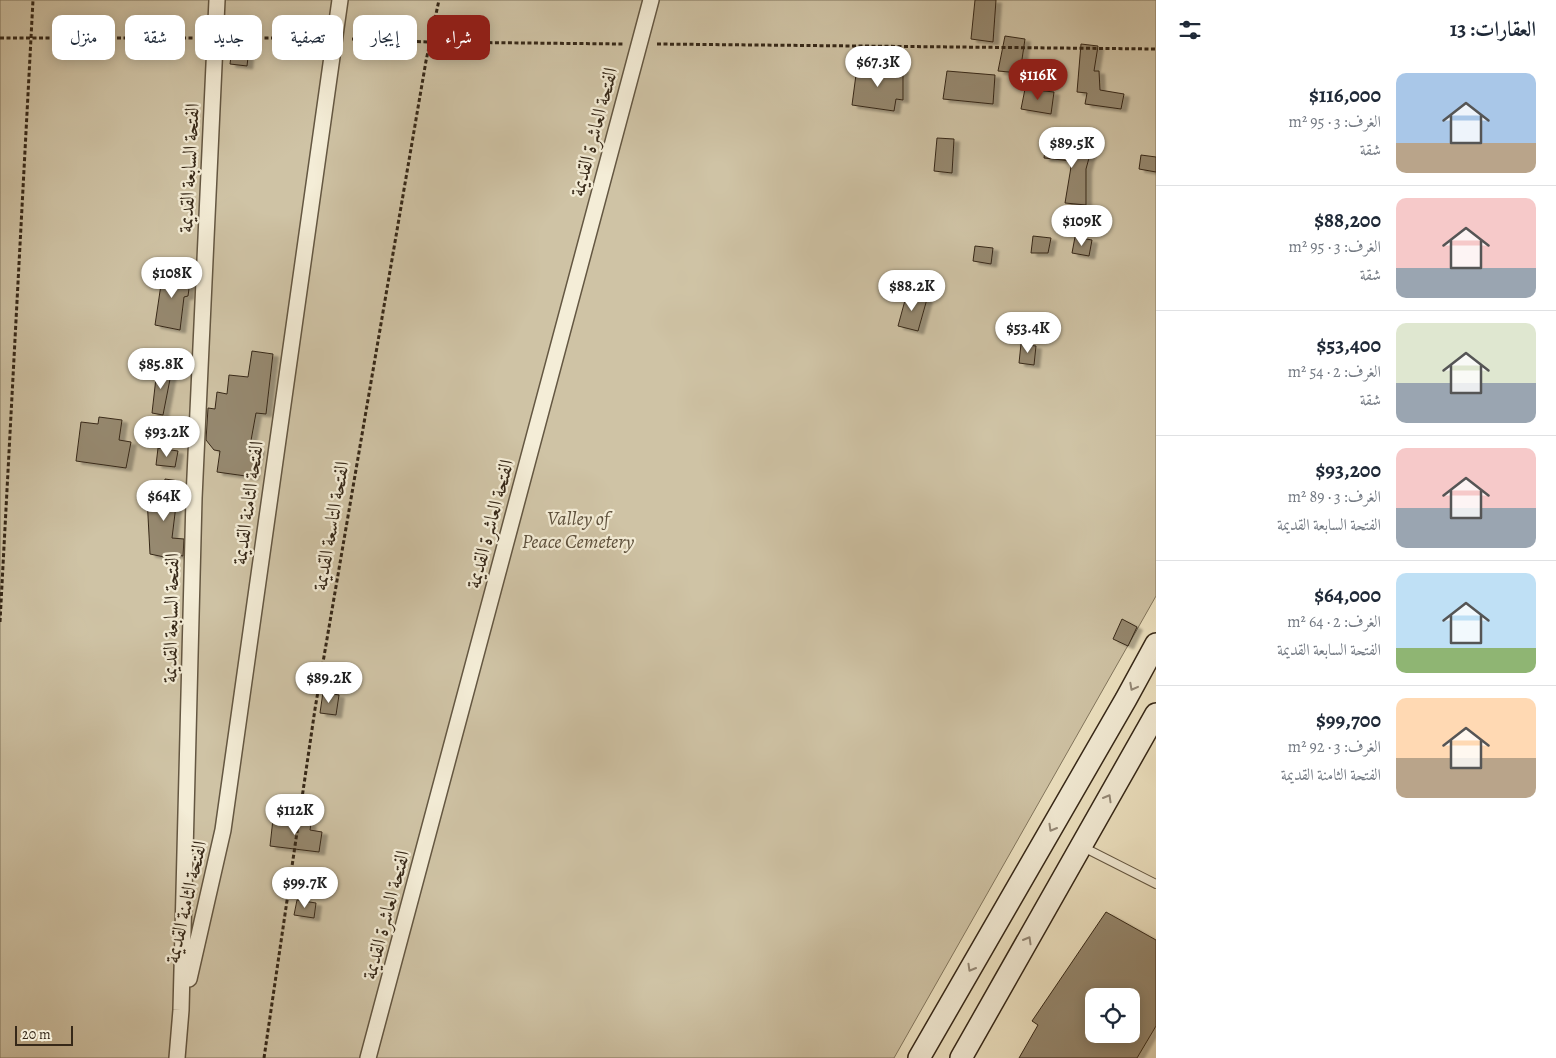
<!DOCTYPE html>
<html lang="ar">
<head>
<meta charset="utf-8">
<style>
	:root { --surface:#fff; --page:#f6f6f7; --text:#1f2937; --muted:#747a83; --line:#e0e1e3; --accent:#8f2418 }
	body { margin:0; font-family:Alegreya,Amiri,serif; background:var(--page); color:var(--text); direction:rtl; height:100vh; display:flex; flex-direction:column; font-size:19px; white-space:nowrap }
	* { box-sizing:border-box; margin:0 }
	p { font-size:16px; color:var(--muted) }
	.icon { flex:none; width:28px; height:28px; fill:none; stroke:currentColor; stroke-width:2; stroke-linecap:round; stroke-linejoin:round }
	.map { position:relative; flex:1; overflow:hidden; direction:ltr }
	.panel { display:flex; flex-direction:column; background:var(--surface); width:400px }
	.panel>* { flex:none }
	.top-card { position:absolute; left:15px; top:15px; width:475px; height:45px; direction:rtl; display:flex; gap:10px }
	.buttons { position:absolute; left:1085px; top:988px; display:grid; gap:10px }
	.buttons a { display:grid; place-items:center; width:55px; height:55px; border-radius:10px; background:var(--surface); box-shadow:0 2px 12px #0003; font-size:25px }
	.scale { position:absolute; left:15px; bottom:12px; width:58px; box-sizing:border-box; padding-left:5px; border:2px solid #362818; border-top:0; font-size:14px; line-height:18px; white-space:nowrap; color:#362818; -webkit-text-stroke:4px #f4edd7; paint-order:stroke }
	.price { position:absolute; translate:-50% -42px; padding:0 11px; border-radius:18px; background:#fff; color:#222; font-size:16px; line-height:32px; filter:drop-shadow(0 1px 2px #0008) }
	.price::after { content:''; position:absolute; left:50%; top:30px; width:15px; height:11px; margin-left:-8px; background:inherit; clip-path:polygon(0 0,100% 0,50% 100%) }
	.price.active { background:var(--accent); color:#fff }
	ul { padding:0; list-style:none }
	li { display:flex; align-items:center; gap:15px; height:125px; padding:0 20px }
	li+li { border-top:1px solid var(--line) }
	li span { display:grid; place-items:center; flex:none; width:140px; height:100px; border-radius:10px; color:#555 }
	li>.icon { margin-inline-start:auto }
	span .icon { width:60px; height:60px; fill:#fffc; stroke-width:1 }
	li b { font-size:21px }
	h2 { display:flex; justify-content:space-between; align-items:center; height:60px; padding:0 20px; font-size:21px }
	.pill { padding:0 18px; border-radius:10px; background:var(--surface); box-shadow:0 2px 12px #0003; font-size:18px; line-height:45px }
	.pill.active { background:var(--accent); color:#fff }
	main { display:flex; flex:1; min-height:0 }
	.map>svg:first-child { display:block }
	.green { fill:#cfc3a5; stroke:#82765e }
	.building { fill:#968970; stroke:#362818; fill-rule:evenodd; filter:url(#shadow) }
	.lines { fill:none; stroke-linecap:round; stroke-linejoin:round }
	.service-casing { stroke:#645742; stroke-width:10 }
	.minor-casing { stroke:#645742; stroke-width:18 }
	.secondary-casing { stroke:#362818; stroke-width:24 }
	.path { stroke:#362818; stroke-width:3; stroke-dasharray:4 2.5; stroke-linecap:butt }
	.service { stroke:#f4edd7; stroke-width:8 }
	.minor { stroke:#f4edd7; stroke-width:15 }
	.secondary { stroke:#f4edd7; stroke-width:21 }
	.oneway { stroke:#958a78 }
	.labels { text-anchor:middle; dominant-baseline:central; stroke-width:4.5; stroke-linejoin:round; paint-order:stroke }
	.street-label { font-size:20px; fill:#362818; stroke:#f4edd7 }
	.park-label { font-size:20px; font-style:italic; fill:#5c4f3b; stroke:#f4edd7 }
</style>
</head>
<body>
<main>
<section class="panel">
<h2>العقارات: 13<svg class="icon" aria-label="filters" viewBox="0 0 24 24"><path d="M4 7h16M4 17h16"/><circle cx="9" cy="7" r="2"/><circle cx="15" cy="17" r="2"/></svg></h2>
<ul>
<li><span style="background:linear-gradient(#a9c7e8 70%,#b9a48a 0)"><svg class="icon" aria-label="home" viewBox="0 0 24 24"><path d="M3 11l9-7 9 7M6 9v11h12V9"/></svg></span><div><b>$116,000</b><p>الغرف: 3 · 95 m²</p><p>شقة</p></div></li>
<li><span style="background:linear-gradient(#f6c9c9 70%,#9aa5b1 0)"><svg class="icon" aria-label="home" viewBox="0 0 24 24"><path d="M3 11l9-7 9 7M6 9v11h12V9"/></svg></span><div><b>$88,200</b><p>الغرف: 3 · 95 m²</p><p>شقة</p></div></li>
<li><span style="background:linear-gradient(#dfe7d0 60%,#9aa5b1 0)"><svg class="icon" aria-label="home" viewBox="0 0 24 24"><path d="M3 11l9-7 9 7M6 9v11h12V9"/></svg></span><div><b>$53,400</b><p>الغرف: 2 · 54 m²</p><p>شقة</p></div></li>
<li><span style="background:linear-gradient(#f6c9c9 60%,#9aa5b1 0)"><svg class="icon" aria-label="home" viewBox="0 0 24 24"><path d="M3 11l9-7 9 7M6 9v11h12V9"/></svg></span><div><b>$93,200</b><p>الغرف: 3 · 89 m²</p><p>الفتحة السابعة القديمة</p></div></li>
<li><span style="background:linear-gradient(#bfe0f5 75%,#8fb573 0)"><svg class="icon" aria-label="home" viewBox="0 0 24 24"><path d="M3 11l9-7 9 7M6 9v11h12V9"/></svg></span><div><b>$64,000</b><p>الغرف: 2 · 64 m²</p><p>الفتحة السابعة القديمة</p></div></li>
<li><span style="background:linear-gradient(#ffd9b3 60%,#b9a48a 0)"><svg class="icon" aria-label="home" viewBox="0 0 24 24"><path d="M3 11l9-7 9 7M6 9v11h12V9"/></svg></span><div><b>$99,700</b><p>الغرف: 3 · 92 m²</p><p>الفتحة الثامنة القديمة</p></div></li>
</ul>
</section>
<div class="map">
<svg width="1156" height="1058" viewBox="0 0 1156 1058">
	<defs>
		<filter id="shadow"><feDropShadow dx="5.5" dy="3" stdDeviation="1" flood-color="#0004"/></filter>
	</defs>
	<rect width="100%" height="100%" fill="#eee3c2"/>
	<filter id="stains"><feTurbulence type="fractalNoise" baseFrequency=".004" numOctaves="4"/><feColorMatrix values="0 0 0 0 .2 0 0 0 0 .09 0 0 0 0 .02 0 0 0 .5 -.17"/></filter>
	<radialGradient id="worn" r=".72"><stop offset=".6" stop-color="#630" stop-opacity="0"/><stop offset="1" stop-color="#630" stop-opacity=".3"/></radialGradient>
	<!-- green -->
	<path class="green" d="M 0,0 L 1156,0 L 1156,596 L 894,1058 L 0,1058 Z"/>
	<!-- building -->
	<path class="building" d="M 975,0 L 996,0 L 993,42 L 971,39 Z
		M 1005,36 L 1025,39 L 1020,73 L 998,71 Z
		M 1081,44 L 1098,46 L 1094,71 L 1099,71 L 1100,90 L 1124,94 L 1121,109 L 1085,104 L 1087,93 L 1077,92 Z
		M 232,48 L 249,49 L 247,66 L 230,64 Z
		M 857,67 L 903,69 L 903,100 L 896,99 L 894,111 L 852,105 Z
		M 947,71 L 995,75 L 993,104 L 943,99 Z
		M 1025,89 L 1054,92 L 1051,114 L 1021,109 Z
		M 937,138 L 954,139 L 952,173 L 934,171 Z
		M 1046,142 L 1092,147 L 1086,169 L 1086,205 L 1065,203 L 1072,161 L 1044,158 Z
		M 1141,155 L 1156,157 L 1156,172 L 1139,169 Z
		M 1033,236 L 1051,238 L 1048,253 L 1031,253 Z
		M 1075,237 L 1092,240 L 1089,256 L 1072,253 Z
		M 975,246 L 993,248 L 991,264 L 973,261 Z
		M 163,271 L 191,274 L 188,296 L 184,297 L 180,330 L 155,325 Z
		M 907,293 L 927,299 L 918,331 L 898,326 Z
		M 1021,344 L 1036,346 L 1034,365 L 1019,363 Z
		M 252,351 L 273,354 L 266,414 L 256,413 L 250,446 L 259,448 L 253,477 L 217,472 L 220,451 L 214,450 L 206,440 L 208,408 L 215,409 L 217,392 L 227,394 L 229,375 L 248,377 Z
		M 157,369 L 172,369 L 163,415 L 152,413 Z
		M 99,417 L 122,420 L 119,440 L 131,442 L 126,468 L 76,461 L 81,422 L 98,424 Z
		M 158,448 L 178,451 L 175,467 L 156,465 Z
		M 165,479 L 179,481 L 172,538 L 184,539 L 183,556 L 170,554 L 169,558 L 150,554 L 147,497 L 162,498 Z
		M 1122,619 L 1137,627 L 1128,646 L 1113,639 Z
		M 323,692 L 339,695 L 336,715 L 320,713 Z
		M 273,819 L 311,824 L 310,830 L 322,832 L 319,852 L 270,846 Z
		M 297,900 L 316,903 L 314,918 L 294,915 Z
		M 1106,912 L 1156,940 L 1156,1026 L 1137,1058 L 1019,1058 L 1038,1025 L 1032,1021 ZM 1094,996 L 1131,996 L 1131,1034 L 1094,1034 Z"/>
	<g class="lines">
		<!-- service casing -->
		<g class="service-casing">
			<path id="service" d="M 1083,847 L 1156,884"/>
		</g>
		<!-- minor casing -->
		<g class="minor-casing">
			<path id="minor" d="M 189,979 L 223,830 L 340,0
				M 177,1058 L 181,1010 L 194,498 L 217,0
				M 368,1058 L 651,0"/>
		</g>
		<!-- secondary casing -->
		<g class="secondary-casing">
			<path id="secondary" d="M 919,1058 L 1126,699 L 1156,644
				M 961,1058 L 1156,714"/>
		</g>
		<!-- path -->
		<path class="path" d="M 0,38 L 201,38
			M 232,38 L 318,38
			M 352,39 L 430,42 L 623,44
			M 657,44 L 1156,49
			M 0,622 L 33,0
			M 264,1058 L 315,709 L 426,61 L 439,0"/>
		<!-- service -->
		<use href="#service" class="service"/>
		<!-- minor -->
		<use href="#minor" class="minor"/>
		<!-- secondary -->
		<use href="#secondary" class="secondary"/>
	</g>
	<!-- one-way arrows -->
	<defs><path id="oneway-chevron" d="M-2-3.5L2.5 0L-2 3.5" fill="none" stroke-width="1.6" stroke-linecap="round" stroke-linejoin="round" transform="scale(1.25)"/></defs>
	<g class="oneway">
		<use href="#oneway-chevron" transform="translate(1133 687) rotate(118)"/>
		<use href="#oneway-chevron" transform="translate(1108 798) rotate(-60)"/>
		<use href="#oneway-chevron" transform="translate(1052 828) rotate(120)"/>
		<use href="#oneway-chevron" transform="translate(1028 940) rotate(-60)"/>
		<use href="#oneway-chevron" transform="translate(971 968) rotate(120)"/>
	</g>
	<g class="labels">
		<!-- street labels -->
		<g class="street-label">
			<text transform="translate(594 132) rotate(-75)">الفتحة العاشرة القديمة</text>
			<text transform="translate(189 168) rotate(-87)">الفتحة السابعة القديمة</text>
			<text transform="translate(248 503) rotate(-82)">الفتحة الثامنة القديمة</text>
			<text transform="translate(490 524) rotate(-75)">الفتحة العاشرة القديمة</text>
			<text transform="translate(331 526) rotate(-80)">الفتحة التاسعة القديمة</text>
			<text transform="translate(171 618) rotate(-89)">الفتحة السابعة القديمة</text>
			<text transform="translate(186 902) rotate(-77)">الفتحة الثامنة القديمة</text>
			<text transform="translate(386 915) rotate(-75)">الفتحة العاشرة القديمة</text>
		</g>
		<!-- park labels -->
		<g class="park-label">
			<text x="578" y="518">Valley of<tspan x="578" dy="23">Peace Cemetery</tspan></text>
		</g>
	</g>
	<rect width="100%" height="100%" filter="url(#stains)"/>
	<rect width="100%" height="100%" fill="url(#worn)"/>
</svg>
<div class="buttons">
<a><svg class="icon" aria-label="locate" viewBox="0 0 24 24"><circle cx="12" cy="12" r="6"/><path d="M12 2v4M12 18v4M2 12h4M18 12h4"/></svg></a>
</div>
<div class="scale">20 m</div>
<b class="price" style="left:878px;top:88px">$67.3K</b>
<b class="price active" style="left:1038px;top:101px">$116K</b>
<b class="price" style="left:1072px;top:169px">$89.5K</b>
<b class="price" style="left:1082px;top:247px">$109K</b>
<b class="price" style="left:172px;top:299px">$108K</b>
<b class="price" style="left:912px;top:312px">$88.2K</b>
<b class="price" style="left:1028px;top:354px">$53.4K</b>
<b class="price" style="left:161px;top:390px">$85.8K</b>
<b class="price" style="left:167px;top:458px">$93.2K</b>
<b class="price" style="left:164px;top:522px">$64K</b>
<b class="price" style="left:329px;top:704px">$89.2K</b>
<b class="price" style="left:295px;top:836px">$112K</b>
<b class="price" style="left:305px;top:909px">$99.7K</b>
<div class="top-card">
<a class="pill active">شراء</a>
<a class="pill">إيجار</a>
<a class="pill">تصفية</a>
<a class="pill">جديد</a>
<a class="pill">شقة</a>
<a class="pill">منزل</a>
</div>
</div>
</main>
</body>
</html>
